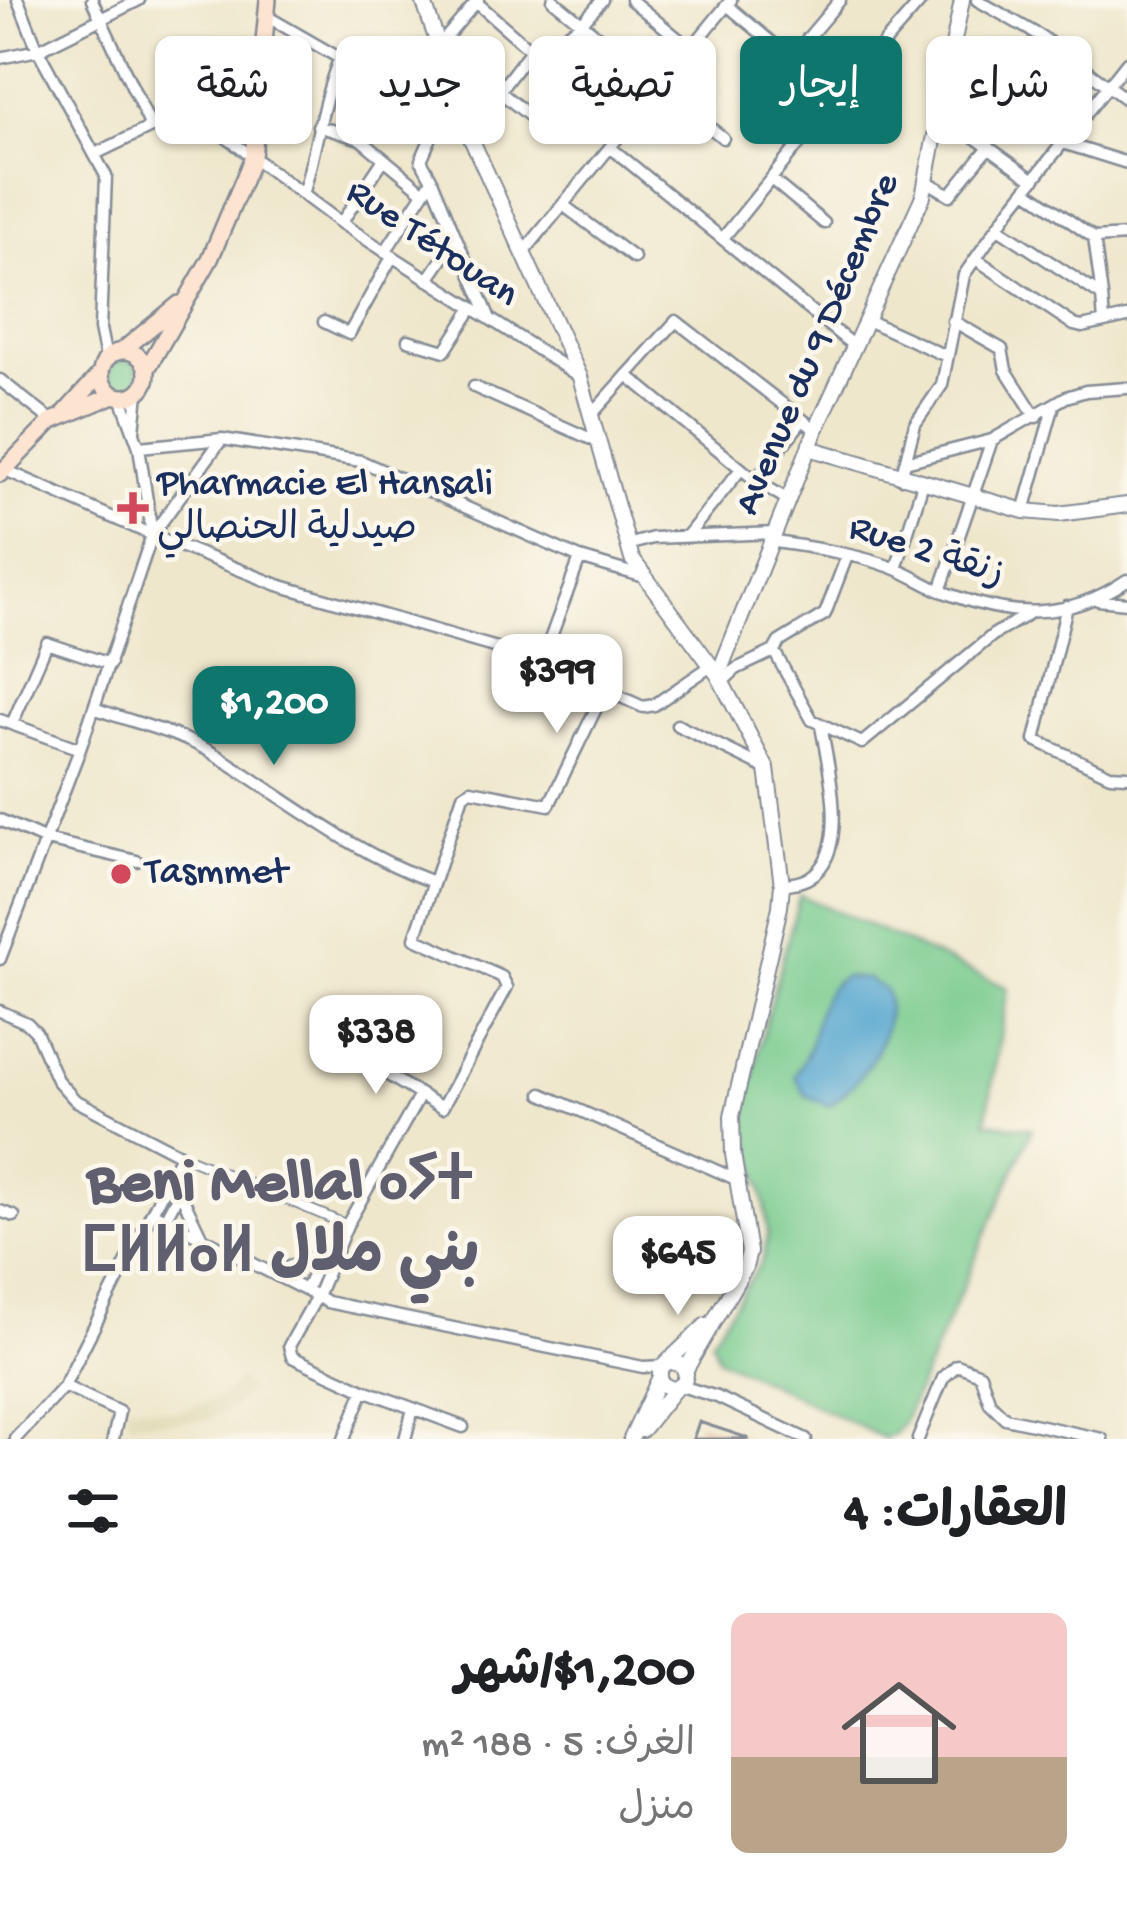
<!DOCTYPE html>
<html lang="ar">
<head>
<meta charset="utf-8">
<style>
	:root { --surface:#fff; --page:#f2f2f2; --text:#202124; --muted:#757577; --line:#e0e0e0; --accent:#0f766e }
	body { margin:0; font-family:"Gochi Hand","Playpen Sans Arabic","Noto Sans Tifinagh",sans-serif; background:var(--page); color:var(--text); direction:rtl; height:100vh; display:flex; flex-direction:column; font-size:45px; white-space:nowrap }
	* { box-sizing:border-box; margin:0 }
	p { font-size:39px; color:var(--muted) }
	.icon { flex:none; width:66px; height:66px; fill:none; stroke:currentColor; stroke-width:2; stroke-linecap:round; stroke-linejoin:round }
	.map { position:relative; height:1439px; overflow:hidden; direction:ltr }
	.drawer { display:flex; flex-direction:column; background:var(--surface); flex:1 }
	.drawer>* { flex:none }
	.hud { position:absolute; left:36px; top:36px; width:1056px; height:108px; direction:rtl; display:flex; gap:24px }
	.price { position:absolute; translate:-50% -102px; padding:0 27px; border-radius:24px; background:#fff; color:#222; font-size:39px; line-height:78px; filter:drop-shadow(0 3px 6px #0008) }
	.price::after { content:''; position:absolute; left:50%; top:72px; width:36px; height:27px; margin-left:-18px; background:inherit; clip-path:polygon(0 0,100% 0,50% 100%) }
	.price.current { background:var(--accent); color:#fff }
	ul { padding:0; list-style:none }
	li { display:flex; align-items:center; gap:36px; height:300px; padding:0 60px }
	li+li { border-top:3px solid var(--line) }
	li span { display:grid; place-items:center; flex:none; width:336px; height:240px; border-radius:18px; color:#555 }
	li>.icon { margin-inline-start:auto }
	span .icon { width:144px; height:144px; fill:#fffc; stroke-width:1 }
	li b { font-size:51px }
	h2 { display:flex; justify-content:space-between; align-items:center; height:144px; padding:0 60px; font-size:51px }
	.chip { padding:0 42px; border-radius:18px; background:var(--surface); box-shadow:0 3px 9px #0004; font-size:42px; line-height:108px }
	.chip.current { background:var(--accent); color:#fff }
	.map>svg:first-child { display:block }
	.built { fill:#e2dcba }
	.green { fill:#78cb8e; stroke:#4a7d76; stroke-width:3 }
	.water { fill:#54a6cf; stroke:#386a96; stroke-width:3 }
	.building { fill:#dfb992 }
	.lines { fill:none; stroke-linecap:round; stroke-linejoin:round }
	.pedestrian-casing { stroke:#858b95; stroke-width:12 }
	.minor-casing { stroke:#858b95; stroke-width:15 }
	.tertiary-casing { stroke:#858b95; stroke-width:18 }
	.secondary-casing { stroke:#858b95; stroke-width:20 }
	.pedestrian { stroke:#fff; stroke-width:8 }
	.minor { stroke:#fff; stroke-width:10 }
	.tertiary { stroke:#fff; stroke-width:14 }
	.secondary { stroke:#fde4d1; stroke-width:15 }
	.poi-dot { fill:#d1495b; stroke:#fbf7ec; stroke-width:4.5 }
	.labels { text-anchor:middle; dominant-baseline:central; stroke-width:9; stroke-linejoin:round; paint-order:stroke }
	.street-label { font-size:39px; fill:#1b2f5e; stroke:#fbf7ec }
	.poi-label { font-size:39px; fill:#1b2f5e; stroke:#fbf7ec; text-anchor:start }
	.town-label { font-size:63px; font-weight:bold; fill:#605f70; stroke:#fbf7ec }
</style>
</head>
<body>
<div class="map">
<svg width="1127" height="1439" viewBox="0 0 1127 1439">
	<rect width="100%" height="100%" fill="#fbf7ec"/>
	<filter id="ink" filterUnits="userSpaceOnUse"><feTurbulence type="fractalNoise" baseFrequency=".00833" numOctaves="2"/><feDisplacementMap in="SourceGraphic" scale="24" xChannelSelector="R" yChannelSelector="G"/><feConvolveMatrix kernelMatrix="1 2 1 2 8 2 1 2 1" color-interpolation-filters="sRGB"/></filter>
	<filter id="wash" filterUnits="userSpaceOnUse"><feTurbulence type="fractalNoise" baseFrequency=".004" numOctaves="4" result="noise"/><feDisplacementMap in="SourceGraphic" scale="48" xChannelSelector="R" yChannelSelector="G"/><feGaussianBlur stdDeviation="2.7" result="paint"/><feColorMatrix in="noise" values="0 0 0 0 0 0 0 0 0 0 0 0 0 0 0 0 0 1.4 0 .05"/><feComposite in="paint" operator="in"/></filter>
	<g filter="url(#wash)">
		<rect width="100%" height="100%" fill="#efe7cc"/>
		<!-- built -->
		<path class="built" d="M 238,1379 L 250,1389 L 230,1409 L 205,1421 L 128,1423 L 126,1404 L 179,1412 L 223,1395 Z"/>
		<!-- green -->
		<path class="green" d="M109 374a15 15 0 1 1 30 0a15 15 0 1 1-30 0Z
			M 800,895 L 1008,988 L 986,1122 L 1032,1129 L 903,1423 L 894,1435 L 883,1438 L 718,1358 L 711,1340 L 763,1259 L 768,1234 L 765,1204 L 744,1118 L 767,1014 Z"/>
		<!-- water -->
		<path class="water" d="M 843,977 L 868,979 L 886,991 C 896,1034 864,1080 829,1106 L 806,1095 L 795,1076 C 800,1067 806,1058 809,1048 C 819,1019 814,996 843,977 Z"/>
		<g id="blocks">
			<!-- building -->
			<path class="building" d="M 699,1422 L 748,1438 L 748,1439 L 693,1439 Z"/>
		</g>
	</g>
	<g filter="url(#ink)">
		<use href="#blocks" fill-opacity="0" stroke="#858b95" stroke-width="3"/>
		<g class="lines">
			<!-- pedestrian casing -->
			<g class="pedestrian-casing">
				<path id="pedestrian" d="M 181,1155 L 347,1225"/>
			</g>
			<!-- minor casing -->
			<g class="minor-casing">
				<path id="minor" d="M 18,0 L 38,50 L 106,176 L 100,329 L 106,358
					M 92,0 L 151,127
					M 553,0 L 723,138
					M 631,0 L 691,49
					M 977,0 L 1042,37 L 1127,100
					M 727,5 L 837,97
					M 268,17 L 468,132 L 531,50 L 476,2
					M 438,47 L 478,0
					M 531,50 C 564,40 581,27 602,0
					M 0,58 L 38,50 L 139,0
					M 791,58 L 840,0
					M 500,92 L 547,130
					M 942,114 L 1034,180
					M 318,126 L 360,139 L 424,192
					M 360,139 L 394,87
					M 1063,143 L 1127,163
					M 610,147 L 855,347
					M 95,154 L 151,127 L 186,124 L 215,129 L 341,223 L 577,375
					M 771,179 L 824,223
					M 432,180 L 490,319
					M 928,182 L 950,195 L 989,147
					M 1026,190 L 1094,238 L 1127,236
					M 303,195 C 317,145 321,105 340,57
					M 563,205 L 634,258
					M 341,223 L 384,159
					M 998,228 L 1102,296 L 1104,322
					M 723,238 L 837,97 L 922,0
					M 1094,238 L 1102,296
					M 385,252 L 432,180 L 421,160 L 441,115
					M 523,253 L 731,0
					M 976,259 L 1074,325 L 1082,327 L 1127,317
					M 428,280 L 456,239
					M 869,321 L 946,356
					M 953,321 L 1002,349 L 1006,370 L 1036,417
					M 324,322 L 349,334 L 392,257
					M 408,340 L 445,351 L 472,309
					M 627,375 L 755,480 L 788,500
					M 0,380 L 52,421
					M 474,387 L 600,443
					M 593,413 L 676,321 L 816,430
					M 134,431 L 138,393
					M 139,447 L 222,439 L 361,461 L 580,558 L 641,576
					M 905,462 L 992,440 L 1066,397 L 1086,391 L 1127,388
					M 3,469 L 152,535 L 278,585 L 542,661 L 643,707 L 654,705 L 711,666
					M 901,478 L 915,424 L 942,385 L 964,275 L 1011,208 L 1127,62
					M 755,480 L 802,421
					M 1024,511 L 1054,405
					M 152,535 L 222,439
					M 687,536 L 741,469
					M 771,541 C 811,548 853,553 891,567 C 908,573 924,584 941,591 C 1009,618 1065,622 1127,580
					M 627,545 L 653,538 L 775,533
					M 896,569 L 923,483
					M 940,591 L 992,440
					M 1098,600 L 1127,603
					M 1067,606 L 1035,740 L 1110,775 L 1127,776
					M 774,651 L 812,720 L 862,743 L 993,635 L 1028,614
					M 542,661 L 580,558
					M 722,682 L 736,669 L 774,651 L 779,642 L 825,614 L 847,556
					M 94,708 C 133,723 182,733 216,755 C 288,800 353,853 433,882
					M 0,720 L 80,749
					M 12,724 L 47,643 L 110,664
					M 677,725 L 767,769
					M 0,820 L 46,840 L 137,861
					M 782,885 C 791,883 802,883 810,877 C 851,852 828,765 821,726
					M 0,959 L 80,749 L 152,535 L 139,447 L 121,397
					M 0,1011 L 27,1023 L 36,1032 L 57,1080 L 75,1100 L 181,1155 L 64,1386 L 15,1439
					M 334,1042 L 442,1108 L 507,987 L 502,977 L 415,938 L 463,795 L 471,790 L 549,805 L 605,690
					M 542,1094 L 740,1181
					M 171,1173 L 202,1238
					M 0,1211 L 14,1216
					M 153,1213 L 317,1296 L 347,1225 L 419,1097
					M 165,1219 L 181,1189
					M 277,1272 L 337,1246
					M 306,1289 L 322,1253
					M 64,1386 L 119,1412 L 113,1439
					M 681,1386 L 717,1397 L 806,1439
					M 463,1427 L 364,1390 L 292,1357 L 289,1346 L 317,1296 L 327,1302 L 643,1367 L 662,1366
					M 344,1439 L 364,1390
					M 405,1439 L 413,1409
					M 918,1439 L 943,1378 L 957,1365 L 980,1374 L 990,1403 L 1005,1418 L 1102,1439"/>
			</g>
			<!-- tertiary casing -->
			<g class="tertiary-casing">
				<path id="tertiary" d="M 423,0 L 468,132 L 580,377 L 632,559 L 718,675 L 767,769 L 782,885 L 780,907 L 732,1116 L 733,1154 L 749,1252 L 745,1267 L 685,1371
					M 809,448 L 1024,511 L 1059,514 L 1127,505
					M 718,675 L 816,430 L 923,196 L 962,0
					M 672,1362 L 682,1365 L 686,1374 L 684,1383 L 674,1390 L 660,1383 L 660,1369 L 706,1325
					M 642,1430 L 674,1390
					M 631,1439 L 659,1379"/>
			</g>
			<!-- secondary casing -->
			<g class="secondary-casing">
				<path id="secondary" d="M 123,350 L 179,304
					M101 374a23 23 0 1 1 46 0a23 23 0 1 1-46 0Z
					M 147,369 L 210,259 L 253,157 L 268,0
					M 65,413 L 100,374
					M 0,474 L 52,421 L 114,395"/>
			</g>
			<!-- pedestrian -->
			<use href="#pedestrian" class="pedestrian"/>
			<!-- minor -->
			<use href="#minor" class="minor"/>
			<!-- tertiary -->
			<use href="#tertiary" class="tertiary"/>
			<!-- secondary -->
			<use href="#secondary" class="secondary"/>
		</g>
	</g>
	<!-- markers -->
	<g class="poi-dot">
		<path d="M127 490h12v12h12v12h-12v12h-12v-12h-12v-12h12z"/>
		<circle cx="121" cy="874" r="12"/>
	</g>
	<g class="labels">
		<!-- street labels -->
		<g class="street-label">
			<text transform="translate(431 245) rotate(34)">Rue Tétouan</text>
			<text transform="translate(819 345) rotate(-67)">Avenue du 9 Décembre</text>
			<text transform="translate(926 553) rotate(18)">Rue 2 زنقة</text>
		</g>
		<!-- poi labels -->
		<g class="poi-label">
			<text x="157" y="486">Pharmacie El Hansali<tspan x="157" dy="45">صيدلية الحنصالي</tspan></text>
			<text x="145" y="874">Tasmmet</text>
		</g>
		<!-- town labels -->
		<g class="town-label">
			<text x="280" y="1186">Beni Mellal ⴰⵢⵜ<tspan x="280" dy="72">ⵎⵍⵍⴰⵍ بني ملال</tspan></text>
		</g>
	</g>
</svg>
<b class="price" style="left:557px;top:736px">$399</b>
<b class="price current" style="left:274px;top:768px">$1,200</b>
<b class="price" style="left:376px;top:1097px">$338</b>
<b class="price" style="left:678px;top:1318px">$645</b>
<div class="hud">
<a class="chip">شراء</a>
<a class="chip current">إيجار</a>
<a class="chip">تصفية</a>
<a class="chip">جديد</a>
<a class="chip">شقة</a>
</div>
</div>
<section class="drawer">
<h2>العقارات: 4<svg class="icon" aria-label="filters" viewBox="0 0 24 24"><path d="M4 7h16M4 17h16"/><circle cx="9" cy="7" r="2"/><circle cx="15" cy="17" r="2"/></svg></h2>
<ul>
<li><span style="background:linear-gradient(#f6c9c9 60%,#b9a48a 0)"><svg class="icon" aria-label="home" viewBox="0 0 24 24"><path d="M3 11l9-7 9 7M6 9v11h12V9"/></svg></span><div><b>$1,200/شهر</b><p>الغرف: 5 · 188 m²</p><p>منزل</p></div></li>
</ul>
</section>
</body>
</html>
